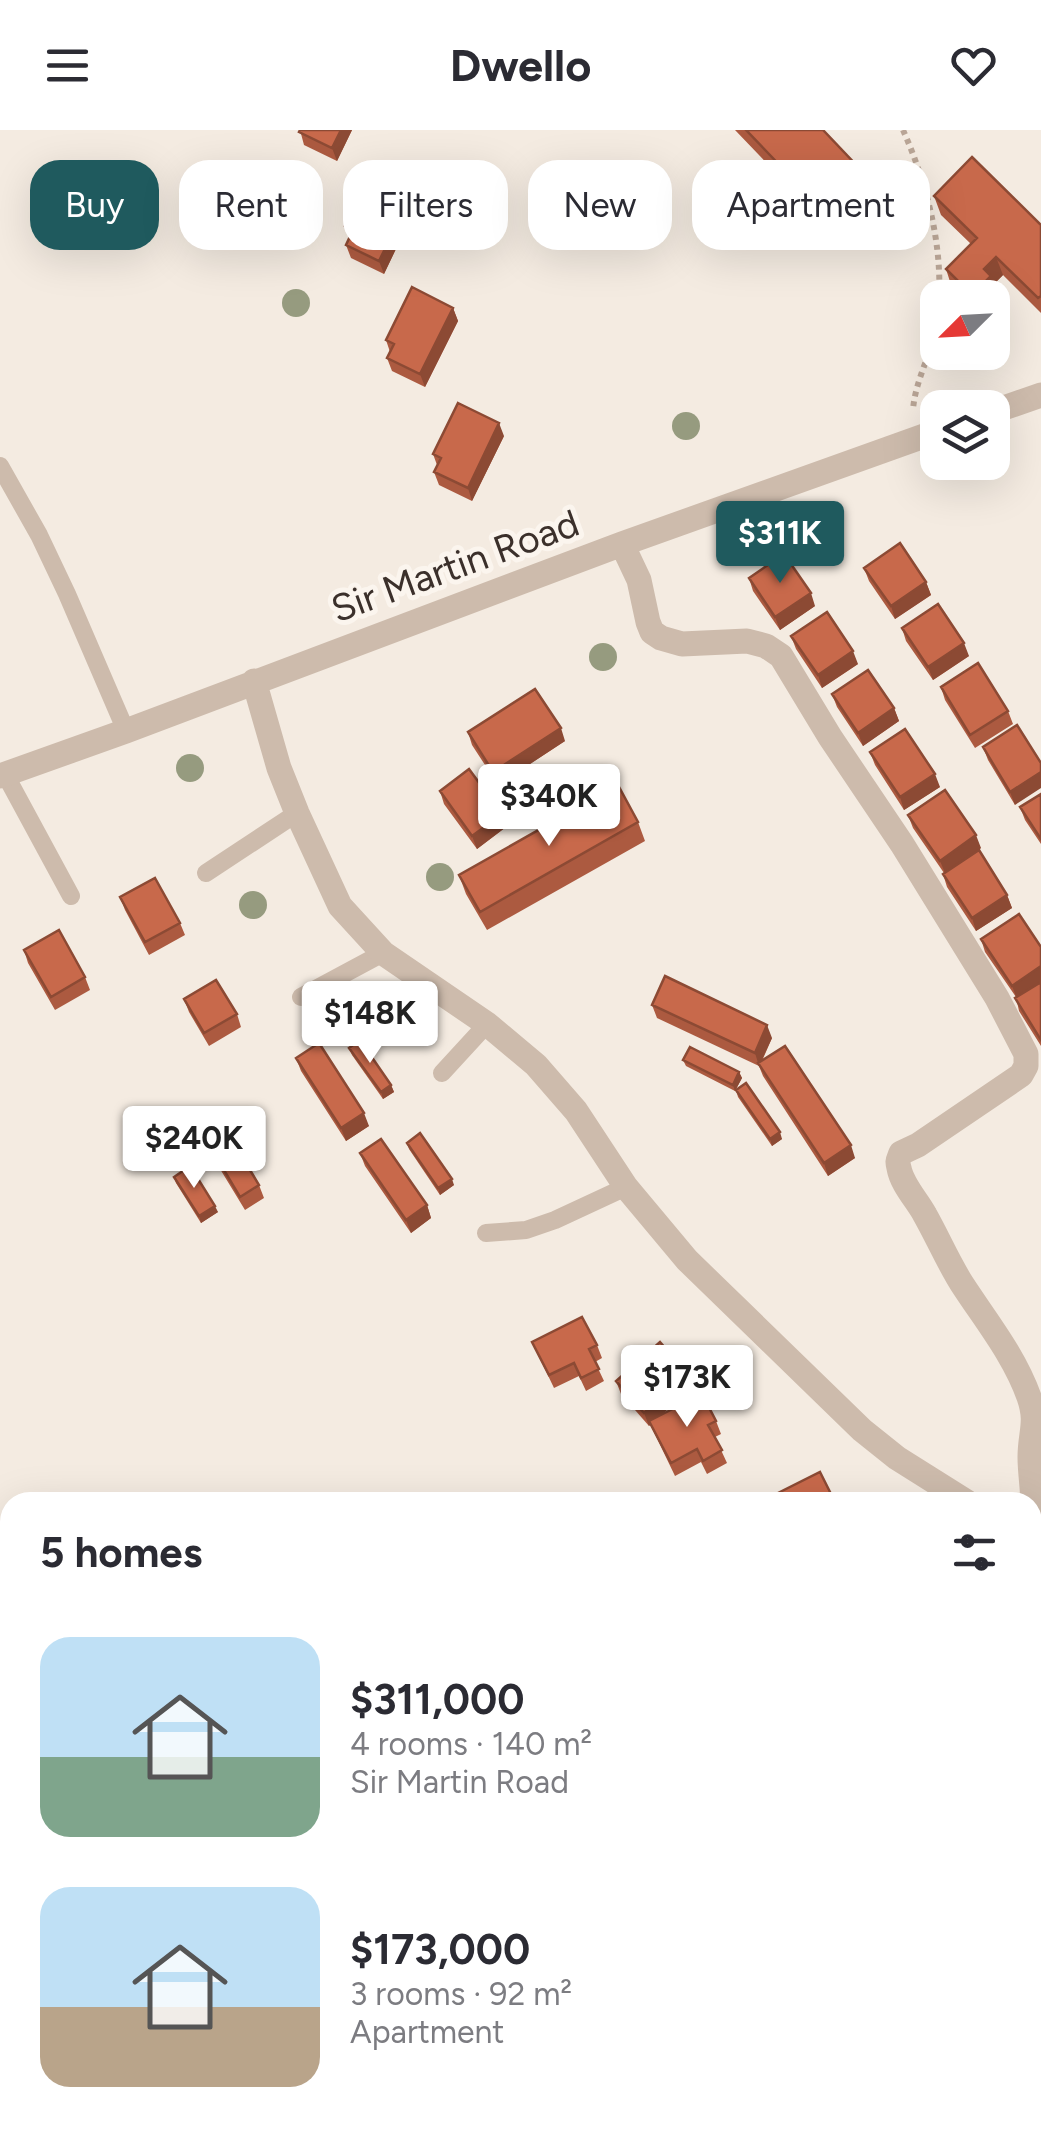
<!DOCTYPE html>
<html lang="en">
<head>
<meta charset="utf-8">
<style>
	:root { --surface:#fff; --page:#f2f2f3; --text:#2b2b33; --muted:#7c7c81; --accent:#1f5a5e }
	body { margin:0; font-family:Figtree,sans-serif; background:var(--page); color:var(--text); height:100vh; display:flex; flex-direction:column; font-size:38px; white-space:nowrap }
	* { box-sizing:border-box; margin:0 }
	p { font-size:32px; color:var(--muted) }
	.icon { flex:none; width:55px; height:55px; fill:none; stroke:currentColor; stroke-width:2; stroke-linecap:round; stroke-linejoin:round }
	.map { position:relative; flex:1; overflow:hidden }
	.sheet { position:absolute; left:0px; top:1362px; width:1042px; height:642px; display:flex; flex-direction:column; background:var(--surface); border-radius:30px 30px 0 0; box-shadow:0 10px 40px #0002 }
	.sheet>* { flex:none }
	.top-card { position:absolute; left:30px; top:30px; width:982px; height:90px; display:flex; gap:20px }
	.needle { width:65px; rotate:246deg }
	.fabs { position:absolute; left:920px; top:150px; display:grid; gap:20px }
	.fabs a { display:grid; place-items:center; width:90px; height:90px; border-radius:20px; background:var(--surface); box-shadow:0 10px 40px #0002; font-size:50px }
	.price { position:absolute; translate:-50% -85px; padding:0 22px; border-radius:10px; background:#fff; color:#222; font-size:32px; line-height:65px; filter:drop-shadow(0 2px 5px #0008) }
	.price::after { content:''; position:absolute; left:50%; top:60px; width:30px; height:22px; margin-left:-15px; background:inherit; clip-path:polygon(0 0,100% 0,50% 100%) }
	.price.current { background:var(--accent); color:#fff }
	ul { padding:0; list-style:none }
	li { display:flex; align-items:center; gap:30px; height:250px; padding:0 40px }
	li span { display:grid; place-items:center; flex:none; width:280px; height:200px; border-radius:30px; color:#555 }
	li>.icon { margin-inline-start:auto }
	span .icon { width:120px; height:120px; fill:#fffc; stroke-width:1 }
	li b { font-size:42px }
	h2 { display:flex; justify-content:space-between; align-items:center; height:120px; padding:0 40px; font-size:42px }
	.chip { padding:0 35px; border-radius:30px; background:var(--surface); box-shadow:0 10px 40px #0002; font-size:35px; line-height:90px }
	.chip.current { background:var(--accent); color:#fff }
	header { display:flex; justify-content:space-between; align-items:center; height:130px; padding:0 40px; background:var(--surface); font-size:45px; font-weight:700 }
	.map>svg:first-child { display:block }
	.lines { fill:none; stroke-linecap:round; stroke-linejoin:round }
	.path { stroke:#b9a596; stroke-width:6; stroke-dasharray:5 5; stroke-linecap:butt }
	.service { stroke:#cdbbac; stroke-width:18 }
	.minor { stroke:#cdbbac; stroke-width:25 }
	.tree { fill:#969b7f }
	.wall { fill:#ac5a40 }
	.shaded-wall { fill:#8c4a34 }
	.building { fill:#c8694b; stroke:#8c4a34; stroke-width:2.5 }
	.labels { text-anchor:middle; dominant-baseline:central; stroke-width:10; stroke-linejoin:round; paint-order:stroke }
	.street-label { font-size:38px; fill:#3b302b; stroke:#fbf5ee }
</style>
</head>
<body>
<header><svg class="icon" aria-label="menu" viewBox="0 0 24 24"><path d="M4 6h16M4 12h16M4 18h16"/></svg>Dwello<svg class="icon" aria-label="heart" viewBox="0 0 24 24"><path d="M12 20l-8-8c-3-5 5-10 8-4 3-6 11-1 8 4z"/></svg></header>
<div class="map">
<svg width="1041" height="2004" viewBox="0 0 1041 2004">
	<rect width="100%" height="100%" fill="#f4ebe1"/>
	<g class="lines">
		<!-- path -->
		<path class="path" d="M 903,0 C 930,61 947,131 936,197 C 931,225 915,251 913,280"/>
		<!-- service -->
		<path class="service" d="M 0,336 L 39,405 L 67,464 L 126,601
			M 5,644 L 71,766
			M 206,743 L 297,683
			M 301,867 L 383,823
			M 442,943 L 487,894
			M 486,1103 L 526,1100 L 555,1090 L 626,1057"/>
		<!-- minor -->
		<path class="minor" d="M 992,282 L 1041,265
			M 622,414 L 639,450 L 648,492 L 652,502 L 661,508 L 682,514 L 747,511 L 766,516 L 781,526 L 830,607 L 902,714 L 997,868 L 1026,924 L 1026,936 L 1021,945 L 918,1015 L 901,1023 C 898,1031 897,1030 899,1038 C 902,1055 917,1070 925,1085 C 938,1108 948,1132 962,1154 C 986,1191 1014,1225 1029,1267 C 1038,1293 1030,1302 1030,1327 C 1030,1348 1035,1368 1032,1389
			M 254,551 L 279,638 L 297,683 L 340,776 L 383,823 L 487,894 L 536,935 L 576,981 L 626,1057 L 687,1130 L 862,1300 L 897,1328 L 967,1372
			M 0,646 L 126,601 L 622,414 L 938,301
			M 1032,1414 L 1041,1418"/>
	</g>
	<!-- trees -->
	<g class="tree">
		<circle cx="296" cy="173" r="14"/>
		<circle cx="686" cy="296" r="14"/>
		<circle cx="603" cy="527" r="14"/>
		<circle cx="190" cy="638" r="14"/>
		<circle cx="440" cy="747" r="14"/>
		<circle cx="253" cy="775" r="14"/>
	</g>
	<!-- wall -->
	<path class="wall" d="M 300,0 L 352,0 L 337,31 L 304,15 Z
		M 735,0 L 823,0 L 879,59 L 886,78 L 846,116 Z
		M 411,66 L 415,79 L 384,144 L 351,128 L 346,115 L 349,108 L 345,96 Z
		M 934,66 L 1041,95 L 1041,183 L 1003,145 L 994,154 L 998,164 L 992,168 L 962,168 L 952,158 L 946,139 L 971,114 L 941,85 Z
		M 453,178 L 458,191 L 425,257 L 392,241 L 387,228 L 390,222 L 386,210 Z
		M 504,306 L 472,371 L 439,355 L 434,342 L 437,335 L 433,324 Z
		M 864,438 L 926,452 L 931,465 L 895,489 L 869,451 Z
		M 749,448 L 815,476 L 780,500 L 753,461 Z
		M 902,498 L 969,526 L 933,550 L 906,511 Z
		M 791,506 L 858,534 L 822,558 L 796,519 Z
		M 941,557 L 1008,581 L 1013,594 L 975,618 L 945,570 Z
		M 832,564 L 894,578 L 899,591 L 863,616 L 837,577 Z
		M 1017,595 L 1015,675 L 988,630 L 983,617 Z
		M 468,602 L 565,611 L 498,655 L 472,615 Z
		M 870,622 L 940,657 L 904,680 L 875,635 Z
		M 440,661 L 502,684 L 506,697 L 477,719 L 444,674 Z
		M 1041,664 L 1041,714 L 1025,690 L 1020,677 Z
		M 908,685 L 981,718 L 961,732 L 1007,765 L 1012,778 L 976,801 L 947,757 L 943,744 L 944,743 L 913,698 Z
		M 638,692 L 645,711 L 487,800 L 466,764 L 459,745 Z
		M 120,767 L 180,793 L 185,805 L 149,825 L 125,780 Z
		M 981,809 L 1041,817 L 1041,916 L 1019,881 L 1016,867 L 985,822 Z
		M 24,820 L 85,847 L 90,860 L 55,880 L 28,833 Z
		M 184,869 L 237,884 L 241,897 L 209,916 L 189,882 Z
		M 652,875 L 772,908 L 762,931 L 855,1028 L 828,1046 L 763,946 L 759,936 L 657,888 Z
		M 349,918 L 391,955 L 394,962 L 383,969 L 352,925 Z
		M 296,928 L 369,996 L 346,1011 L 301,941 Z
		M 683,930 L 739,942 L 742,948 L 735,961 L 686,936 Z
		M 736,960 L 782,1009 L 772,1016 L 738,967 Z
		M 196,993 L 259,1055 L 264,1068 L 245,1080 L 200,1006 Z
		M 407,1013 L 454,1055 L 440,1065 L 409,1019 Z
		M 360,1023 L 427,1075 L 431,1088 L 411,1103 L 365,1036 Z
		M 174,1047 L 218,1082 L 201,1093 L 176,1053 Z
		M 532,1212 L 597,1215 L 602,1228 L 595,1232 L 604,1251 L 586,1261 L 579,1246 L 554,1258 Z
		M 616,1251 L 693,1257 L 660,1285 L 716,1291 L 721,1304 L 715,1307 L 727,1333 L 707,1344 L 701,1332 L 675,1346 L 650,1294 L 649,1296 L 621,1264 Z"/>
	<!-- shaded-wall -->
	<path class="shaded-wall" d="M 341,0 L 352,0 L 337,31 L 332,18 Z
		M 879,59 L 886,78 L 846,116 L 839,97 Z
		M 411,66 L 415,79 L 384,144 L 379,131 Z
		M 996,127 L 1003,145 L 994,154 L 998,164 L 992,170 L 992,168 L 973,168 L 972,165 L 984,139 Z
		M 453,178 L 458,191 L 425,257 L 420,244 Z
		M 499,293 L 504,306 L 472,371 L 468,358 Z
		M 926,452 L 931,465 L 895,489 L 891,476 Z
		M 811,463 L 815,476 L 780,500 L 775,487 Z
		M 964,513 L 969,526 L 933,550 L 928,537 Z
		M 853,521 L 858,534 L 822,558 L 818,545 Z
		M 894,578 L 899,591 L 863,616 L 858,603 Z
		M 561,598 L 565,611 L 498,655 L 493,642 Z
		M 1041,642 L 1041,658 L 1015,675 L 1010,662 Z
		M 935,644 L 940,657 L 904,680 L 900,667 Z
		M 502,684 L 506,697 L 477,719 L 472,706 Z
		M 976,705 L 981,718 L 945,743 L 940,731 Z
		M 1007,765 L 1012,778 L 976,801 L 972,788 Z
		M 1041,836 L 1041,852 L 1017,869 L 1012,856 Z
		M 767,895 L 772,908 L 759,936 L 755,923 Z
		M 739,942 L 742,948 L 735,961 L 733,955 Z
		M 391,955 L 394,962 L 383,969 L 381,962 Z
		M 364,983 L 369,996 L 346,1011 L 341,998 Z
		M 780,1002 L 782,1009 L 772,1016 L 770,1009 Z
		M 851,1015 L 855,1028 L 828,1046 L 824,1033 Z
		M 452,1049 L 454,1055 L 440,1065 L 438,1058 Z
		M 427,1075 L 431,1088 L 411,1103 L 406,1090 Z
		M 215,1076 L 218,1082 L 201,1093 L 199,1086 Z
		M 688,1244 L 693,1257 L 649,1296 L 644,1283 Z"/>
	<!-- building -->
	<path class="building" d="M 300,0 L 341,0 L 332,18 L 299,2 Z
		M 746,0 L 823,0 L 879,59 L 839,97 Z
		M 972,27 L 1041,95 L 1041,166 L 1038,168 L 996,127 L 984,139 L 991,146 L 972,165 L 946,139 L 977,108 L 934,66 Z
		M 369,46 L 411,66 L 379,131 L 346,115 L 353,100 L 345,96 Z
		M 412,157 L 453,178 L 420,244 L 387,228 L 394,214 L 386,210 Z
		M 458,273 L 499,293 L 468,358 L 434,342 L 441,328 L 433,324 Z
		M 900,413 L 926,452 L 891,476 L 864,438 Z
		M 784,424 L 811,463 L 775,487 L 749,448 Z
		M 938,474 L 964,513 L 928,537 L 902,498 Z
		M 827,482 L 853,521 L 818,545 L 791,506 Z
		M 978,533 L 1008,581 L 970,605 L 941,557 Z
		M 868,540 L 894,578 L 858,603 L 832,564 Z
		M 535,559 L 561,598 L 493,642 L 468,602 Z
		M 1017,595 L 1041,633 L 1041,642 L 1010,662 L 983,617 Z
		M 905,599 L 935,644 L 900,667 L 870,622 Z
		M 469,639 L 502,684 L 472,706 L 440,661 Z
		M 618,655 L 638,692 L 480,782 L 459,745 Z
		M 945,660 L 976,705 L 940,731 L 908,685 Z
		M 1041,664 L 1041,709 L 1020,677 Z
		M 979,720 L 1007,765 L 972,788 L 943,744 Z
		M 155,748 L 180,793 L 145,812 L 120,767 Z
		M 1019,784 L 1041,817 L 1041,836 L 1012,856 L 981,809 Z
		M 59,800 L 85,847 L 51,867 L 24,820 Z
		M 665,846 L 767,895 L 755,923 L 652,875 Z
		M 216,850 L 237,884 L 204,903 L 184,869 Z
		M 1041,852 L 1041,910 L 1015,868 Z
		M 360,910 L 391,955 L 381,962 L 349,918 Z
		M 319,913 L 364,983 L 341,998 L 296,928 Z
		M 785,916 L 851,1015 L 824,1033 L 758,933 Z
		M 690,917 L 739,942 L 733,955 L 683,930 Z
		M 746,953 L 780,1002 L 770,1009 L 736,960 Z
		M 215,982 L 259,1055 L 240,1067 L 196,993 Z
		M 420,1003 L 452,1049 L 438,1058 L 407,1013 Z
		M 381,1009 L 427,1075 L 406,1090 L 360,1023 Z
		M 190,1036 L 215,1076 L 199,1086 L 174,1047 Z
		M 582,1187 L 597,1215 L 589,1219 L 599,1239 L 581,1248 L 574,1233 L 549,1245 L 532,1212 Z
		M 660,1212 L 688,1244 L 644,1283 L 616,1251 Z
		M 702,1264 L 716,1291 L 708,1295 L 722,1320 L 703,1331 L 697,1319 L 671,1333 L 649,1291 Z
		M 820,1342 L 835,1372 L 772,1372 L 770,1367 Z"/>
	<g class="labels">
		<!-- street labels -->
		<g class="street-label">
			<text transform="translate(455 436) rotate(-20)">Sir Martin Road</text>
		</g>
	</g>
</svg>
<div class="fabs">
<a><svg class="needle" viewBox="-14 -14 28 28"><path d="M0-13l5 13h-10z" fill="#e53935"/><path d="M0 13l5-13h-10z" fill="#7c7c81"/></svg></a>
<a><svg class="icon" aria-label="layers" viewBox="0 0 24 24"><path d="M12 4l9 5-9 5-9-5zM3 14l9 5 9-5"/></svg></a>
</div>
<b class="price current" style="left:780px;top:456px">$311K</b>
<b class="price" style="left:549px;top:719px">$340K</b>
<b class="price" style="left:370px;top:936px">$148K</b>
<b class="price" style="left:194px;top:1061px">$240K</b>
<b class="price" style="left:687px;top:1300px">$173K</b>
<div class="top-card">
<a class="chip current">Buy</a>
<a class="chip">Rent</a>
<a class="chip">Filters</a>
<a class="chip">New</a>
<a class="chip">Apartment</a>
</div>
<section class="sheet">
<h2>5 homes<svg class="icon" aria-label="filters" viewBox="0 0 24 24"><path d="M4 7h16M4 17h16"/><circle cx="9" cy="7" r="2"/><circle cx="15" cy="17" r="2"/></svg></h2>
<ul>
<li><span style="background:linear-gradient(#bfe0f5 60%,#7fa58c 0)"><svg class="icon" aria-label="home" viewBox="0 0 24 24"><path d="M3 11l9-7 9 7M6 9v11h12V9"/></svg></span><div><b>$311,000</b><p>4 rooms · 140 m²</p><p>Sir Martin Road</p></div></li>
<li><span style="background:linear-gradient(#bfe0f5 60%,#b9a48a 0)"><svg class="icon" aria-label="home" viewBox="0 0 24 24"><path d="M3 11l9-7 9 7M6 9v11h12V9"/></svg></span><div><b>$173,000</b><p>3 rooms · 92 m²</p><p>Apartment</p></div></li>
</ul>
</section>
</div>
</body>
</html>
